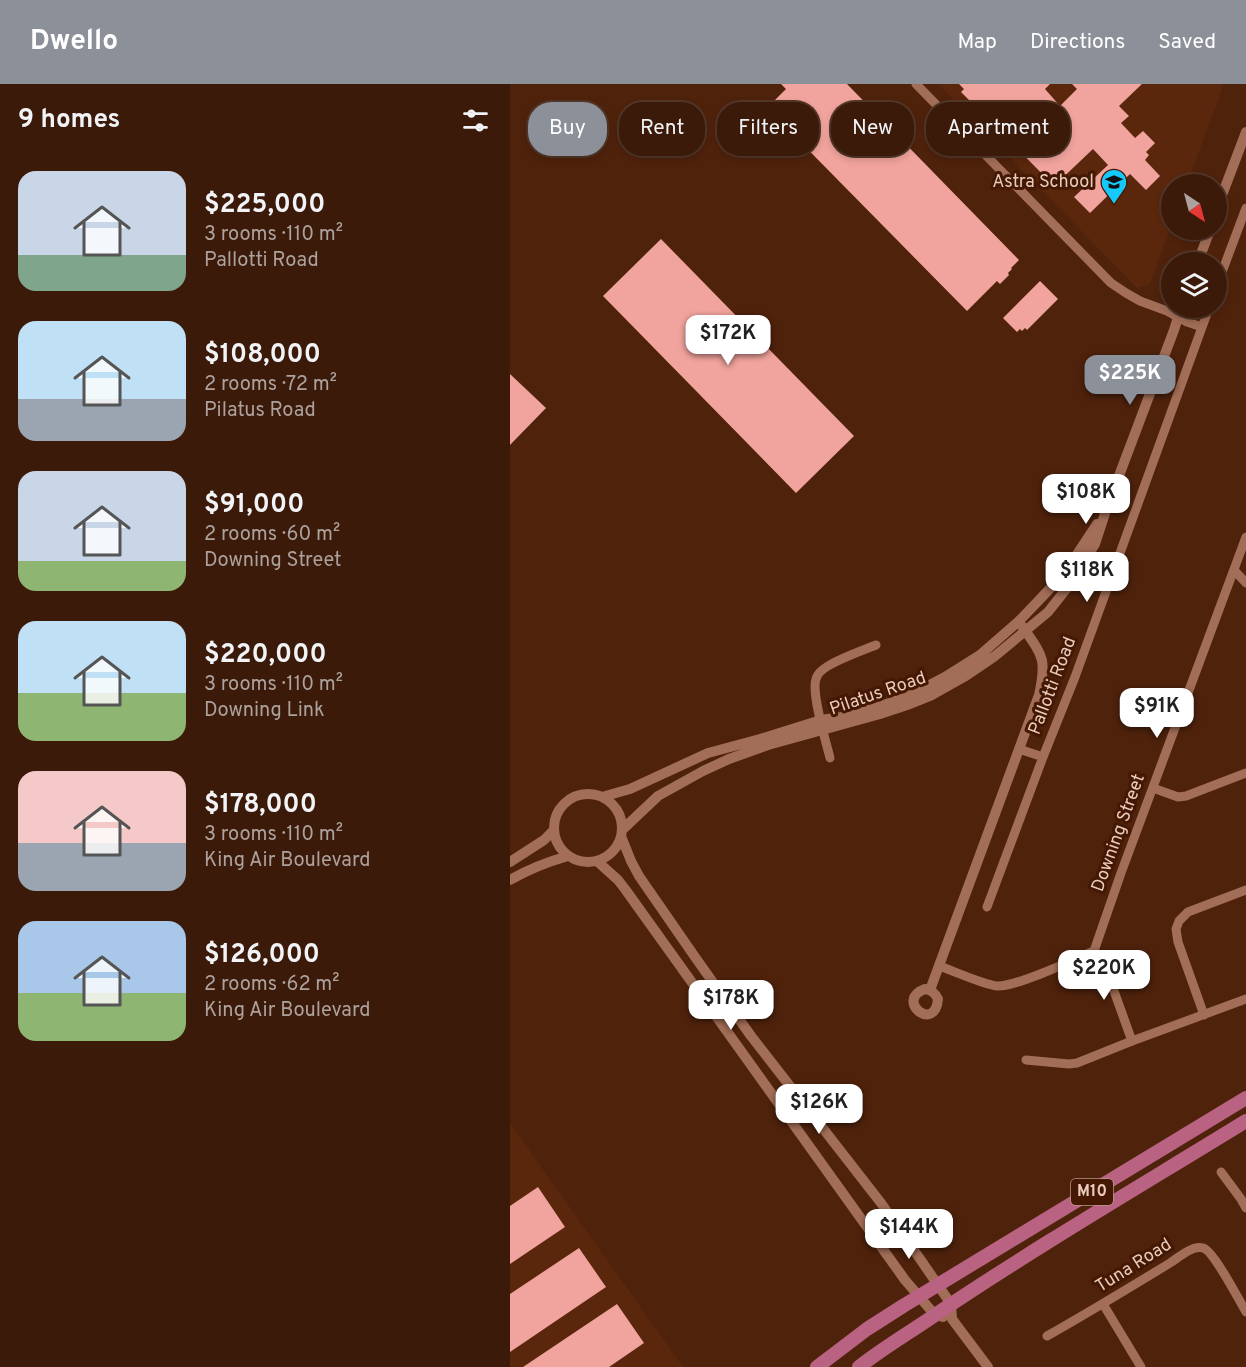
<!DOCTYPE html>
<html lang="en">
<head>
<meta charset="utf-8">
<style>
	:root { --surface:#3b1a09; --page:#462717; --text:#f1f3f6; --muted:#aca19c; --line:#54382a; --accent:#8c9099 }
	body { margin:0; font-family:Overpass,sans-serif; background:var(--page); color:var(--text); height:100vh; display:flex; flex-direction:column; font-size:22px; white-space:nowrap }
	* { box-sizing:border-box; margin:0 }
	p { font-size:20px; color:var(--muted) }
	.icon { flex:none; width:33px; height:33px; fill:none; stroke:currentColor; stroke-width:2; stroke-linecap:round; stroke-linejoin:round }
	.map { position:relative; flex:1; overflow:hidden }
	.drawer { display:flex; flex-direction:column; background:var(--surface); width:510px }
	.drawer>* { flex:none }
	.guide { position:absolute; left:18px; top:18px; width:570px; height:54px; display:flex; gap:12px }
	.needle { width:39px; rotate:144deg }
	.buttons { position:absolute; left:651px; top:90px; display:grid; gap:12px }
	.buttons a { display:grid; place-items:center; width:66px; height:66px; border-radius:50%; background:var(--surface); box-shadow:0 3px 9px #0003,0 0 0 2px var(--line); font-size:30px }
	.price { position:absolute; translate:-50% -51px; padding:0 14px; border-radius:12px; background:#fff; color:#222; font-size:20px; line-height:39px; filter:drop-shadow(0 2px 3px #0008) }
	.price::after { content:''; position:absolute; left:50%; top:36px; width:18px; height:14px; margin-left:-9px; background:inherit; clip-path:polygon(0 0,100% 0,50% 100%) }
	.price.current { background:var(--accent); color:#fff }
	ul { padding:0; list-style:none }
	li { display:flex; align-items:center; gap:18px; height:150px; padding:0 18px }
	li span { display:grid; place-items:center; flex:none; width:168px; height:120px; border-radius:18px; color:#555 }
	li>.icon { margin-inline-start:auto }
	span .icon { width:72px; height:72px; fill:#fffc; stroke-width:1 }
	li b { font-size:26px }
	h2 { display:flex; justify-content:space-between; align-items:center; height:72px; padding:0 18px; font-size:26px }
	.pill { padding:0 21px; border-radius:24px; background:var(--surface); box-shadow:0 3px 9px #0003,0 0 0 2px var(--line); font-size:21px; line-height:54px }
	.pill.current { background:var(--accent); color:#fff }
	header { display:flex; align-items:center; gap:36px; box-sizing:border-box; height:84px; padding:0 30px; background:var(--accent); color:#fff }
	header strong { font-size:28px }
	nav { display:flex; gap:33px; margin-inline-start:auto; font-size:21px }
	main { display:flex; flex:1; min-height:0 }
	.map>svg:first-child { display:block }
	.built { fill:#5b270c }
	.building { fill:#f1a39d; fill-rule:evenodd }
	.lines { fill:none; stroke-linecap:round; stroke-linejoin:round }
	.minor { stroke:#a36e57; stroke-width:9 }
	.tertiary { stroke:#a36e57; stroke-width:10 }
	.primary { stroke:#b96282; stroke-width:14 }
	.labels { text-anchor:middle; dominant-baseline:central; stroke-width:6; stroke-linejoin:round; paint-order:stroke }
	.shield { fill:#441802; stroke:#b89686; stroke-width:1.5 }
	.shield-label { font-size:16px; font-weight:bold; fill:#eaccbf }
	.poi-label { font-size:18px; fill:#eaccbf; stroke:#441802; text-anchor:end }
	.street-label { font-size:18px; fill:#eaccbf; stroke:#441802 }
</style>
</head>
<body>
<header>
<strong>Dwello</strong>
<nav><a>Map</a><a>Directions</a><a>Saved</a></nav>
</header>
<main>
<section class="drawer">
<h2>9 homes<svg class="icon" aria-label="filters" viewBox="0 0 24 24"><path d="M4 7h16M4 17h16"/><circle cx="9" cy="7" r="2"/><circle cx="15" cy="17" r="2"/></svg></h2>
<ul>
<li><span style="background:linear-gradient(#c9d6e8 70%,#7fa58c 0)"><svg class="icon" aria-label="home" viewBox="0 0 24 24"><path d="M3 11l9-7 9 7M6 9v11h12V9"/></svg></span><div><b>$225,000</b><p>3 rooms · 110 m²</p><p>Pallotti Road</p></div></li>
<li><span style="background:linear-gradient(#bfe0f5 65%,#9aa5b1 0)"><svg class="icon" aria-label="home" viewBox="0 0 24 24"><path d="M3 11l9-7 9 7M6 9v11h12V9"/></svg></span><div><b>$108,000</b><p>2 rooms · 72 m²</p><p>Pilatus Road</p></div></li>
<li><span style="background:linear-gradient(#c9d6e8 75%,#8fb573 0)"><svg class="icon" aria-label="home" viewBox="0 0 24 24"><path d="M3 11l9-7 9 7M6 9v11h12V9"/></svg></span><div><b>$91,000</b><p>2 rooms · 60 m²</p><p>Downing Street</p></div></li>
<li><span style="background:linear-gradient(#bfe0f5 60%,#8fb573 0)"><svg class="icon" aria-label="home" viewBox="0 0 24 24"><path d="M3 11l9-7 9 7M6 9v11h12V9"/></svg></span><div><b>$220,000</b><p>3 rooms · 110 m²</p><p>Downing Link</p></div></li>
<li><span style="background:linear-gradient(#f6c9c9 60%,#9aa5b1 0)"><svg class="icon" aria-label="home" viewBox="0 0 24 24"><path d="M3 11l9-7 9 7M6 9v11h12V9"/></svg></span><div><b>$178,000</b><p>3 rooms · 110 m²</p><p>King Air Boulevard</p></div></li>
<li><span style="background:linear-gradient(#a9c7e8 60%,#8fb573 0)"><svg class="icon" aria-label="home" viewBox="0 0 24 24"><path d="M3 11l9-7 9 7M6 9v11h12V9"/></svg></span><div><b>$126,000</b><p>2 rooms · 62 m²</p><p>King Air Boulevard</p></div></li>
</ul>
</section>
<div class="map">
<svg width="736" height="1283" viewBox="0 0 736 1283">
	<rect width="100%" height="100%" fill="#4f220c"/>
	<!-- built -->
	<path class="built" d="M 428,0 L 714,0 L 677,100 L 662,100 L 661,142 L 640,200 L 627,204 Z
		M 0,1039 L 173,1283 L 0,1283 Z"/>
	<!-- building -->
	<path class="building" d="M 271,0 L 337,0 L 509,176 L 501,184 L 502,185 L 498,189 L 499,191 L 490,200 L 487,197 L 457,227 L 257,24 L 276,5 Z
		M 449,0 L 540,0 L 535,5 L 550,22 L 567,5 L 562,0 L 632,0 L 609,22 L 619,32 L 611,39 L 625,54 L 633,47 L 645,59 L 636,68 L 639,71 L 635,76 L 650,92 L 636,106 L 620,90 L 580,129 L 564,113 L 598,81 L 583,65 L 544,102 L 495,52 L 497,50 L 495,48 L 502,41 L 489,26 L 481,34 L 479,32 L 477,34 L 451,8 L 454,5 ZM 537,34 L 554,52 L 534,71 L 517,54 Z
		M 151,155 L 344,352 L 286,409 L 93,212 Z
		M 530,197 L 548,215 L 517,246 L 515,244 L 512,247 L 510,245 L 507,248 L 493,234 Z
		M 0,290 L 36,324 L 0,361 Z
		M 28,1103 L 55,1143 L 0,1180 L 0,1122 Z
		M 69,1164 L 96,1203 L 0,1268 L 0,1210 Z
		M 107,1220 L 134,1259 L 99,1283 L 13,1283 Z"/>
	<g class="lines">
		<!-- minor -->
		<path class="minor" d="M 406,0 L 601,199 L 616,209 L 630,217 L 657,227 L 677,238 L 692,243
			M 706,204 L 736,124
			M 724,486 L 736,499
			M 509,665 L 533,673
			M 320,674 C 316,658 301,609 306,595 C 307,590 313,585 318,582 C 331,574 351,567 366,561
			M 643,704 L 668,713 L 676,712 L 736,689
			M 477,823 L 533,673 L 565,593 L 699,224
			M 584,867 L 595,882 L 622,957
			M 429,882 C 444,887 472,900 487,902 C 506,903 563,876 584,867 L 611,789 L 736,453
			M 694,931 L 668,858 L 666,845 L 669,837 L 678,828 L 736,806
			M 516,976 L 559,980 L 567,979 L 622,957 L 736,915
			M 711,1088 L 731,1115 L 736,1124
			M 593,1220 L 631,1283
			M 537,1252 C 578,1229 619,1204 660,1179 C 668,1174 682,1161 693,1164 C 703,1166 729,1216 736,1228"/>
		<!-- tertiary -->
		<path class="tertiary" d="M 706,127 L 736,48
			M 688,178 L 700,146
			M44 744a34 34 0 1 1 68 0a34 34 0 1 1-68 0Z
			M 92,713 L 120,705 L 198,669 L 250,655 L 311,636 L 332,633 L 365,624 L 397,613 L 435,593 L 470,571 L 509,537 L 554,490 L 587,440
			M 112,746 L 148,712 L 193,687 L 219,675 L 258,661 L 370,630 L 397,621 L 422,611 L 454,593 L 485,572 L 538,528 L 557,504 L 585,460 L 601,411 L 607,397 L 664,246 L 671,224
			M 111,752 L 121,777 L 129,792 L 185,873 L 241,952 L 371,1119 L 397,1156 L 441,1220 L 442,1235 L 478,1283
			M 87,777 L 108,796 L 115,805 L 395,1196 L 425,1231 L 433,1233
			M 0,778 L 34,756 L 44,746
			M 0,796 C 19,785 37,778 58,772
			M 415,905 C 422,906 425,909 428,915 C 425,950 384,916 415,905 Z
			M 420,906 L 529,611 C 537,575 533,572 512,542"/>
		<!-- primary -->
		<path class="primary" d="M 307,1283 L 357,1245 L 393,1222 L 736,1014
			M 349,1283 C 373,1264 399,1249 425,1231 C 526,1163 632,1101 736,1037"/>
	</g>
	<!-- icons -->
	<defs>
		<g id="school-pin" transform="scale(1.35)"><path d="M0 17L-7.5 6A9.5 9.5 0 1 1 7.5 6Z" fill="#15cafb" stroke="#441802"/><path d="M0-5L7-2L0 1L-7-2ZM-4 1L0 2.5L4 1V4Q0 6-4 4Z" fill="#111"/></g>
	</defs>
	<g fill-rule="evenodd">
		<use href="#school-pin" x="604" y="98"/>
	</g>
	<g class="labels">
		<!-- shield labels -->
		<rect class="shield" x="561" y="1095" width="42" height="26" rx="4.5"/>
		<g class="shield-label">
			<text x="582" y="1108">M10</text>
		</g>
		<!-- poi labels -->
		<g class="poi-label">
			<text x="584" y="98">Astra School</text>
		</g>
		<!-- street labels -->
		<g class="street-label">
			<text transform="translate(543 602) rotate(-69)">Pallotti Road</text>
			<text transform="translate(368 610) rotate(-19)">Pilatus Road</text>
			<text transform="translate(609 749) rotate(-70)">Downing Street</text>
			<text transform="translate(624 1182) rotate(-32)">Tuna Road</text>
		</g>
	</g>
</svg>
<div class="buttons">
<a><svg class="needle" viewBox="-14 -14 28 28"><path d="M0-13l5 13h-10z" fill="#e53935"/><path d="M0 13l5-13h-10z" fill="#aca19c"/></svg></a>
<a><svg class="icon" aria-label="layers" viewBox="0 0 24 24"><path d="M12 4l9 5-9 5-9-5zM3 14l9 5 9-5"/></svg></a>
</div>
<b class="price" style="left:218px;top:282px">$172K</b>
<b class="price current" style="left:620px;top:322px">$225K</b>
<b class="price" style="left:576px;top:441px">$108K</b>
<b class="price" style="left:577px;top:519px">$118K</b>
<b class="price" style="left:647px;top:655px">$91K</b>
<b class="price" style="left:594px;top:917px">$220K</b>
<b class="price" style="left:221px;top:947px">$178K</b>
<b class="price" style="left:309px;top:1051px">$126K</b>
<b class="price" style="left:399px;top:1176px">$144K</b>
<div class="guide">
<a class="pill current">Buy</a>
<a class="pill">Rent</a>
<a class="pill">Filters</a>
<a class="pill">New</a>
<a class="pill">Apartment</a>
</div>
</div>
</main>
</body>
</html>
